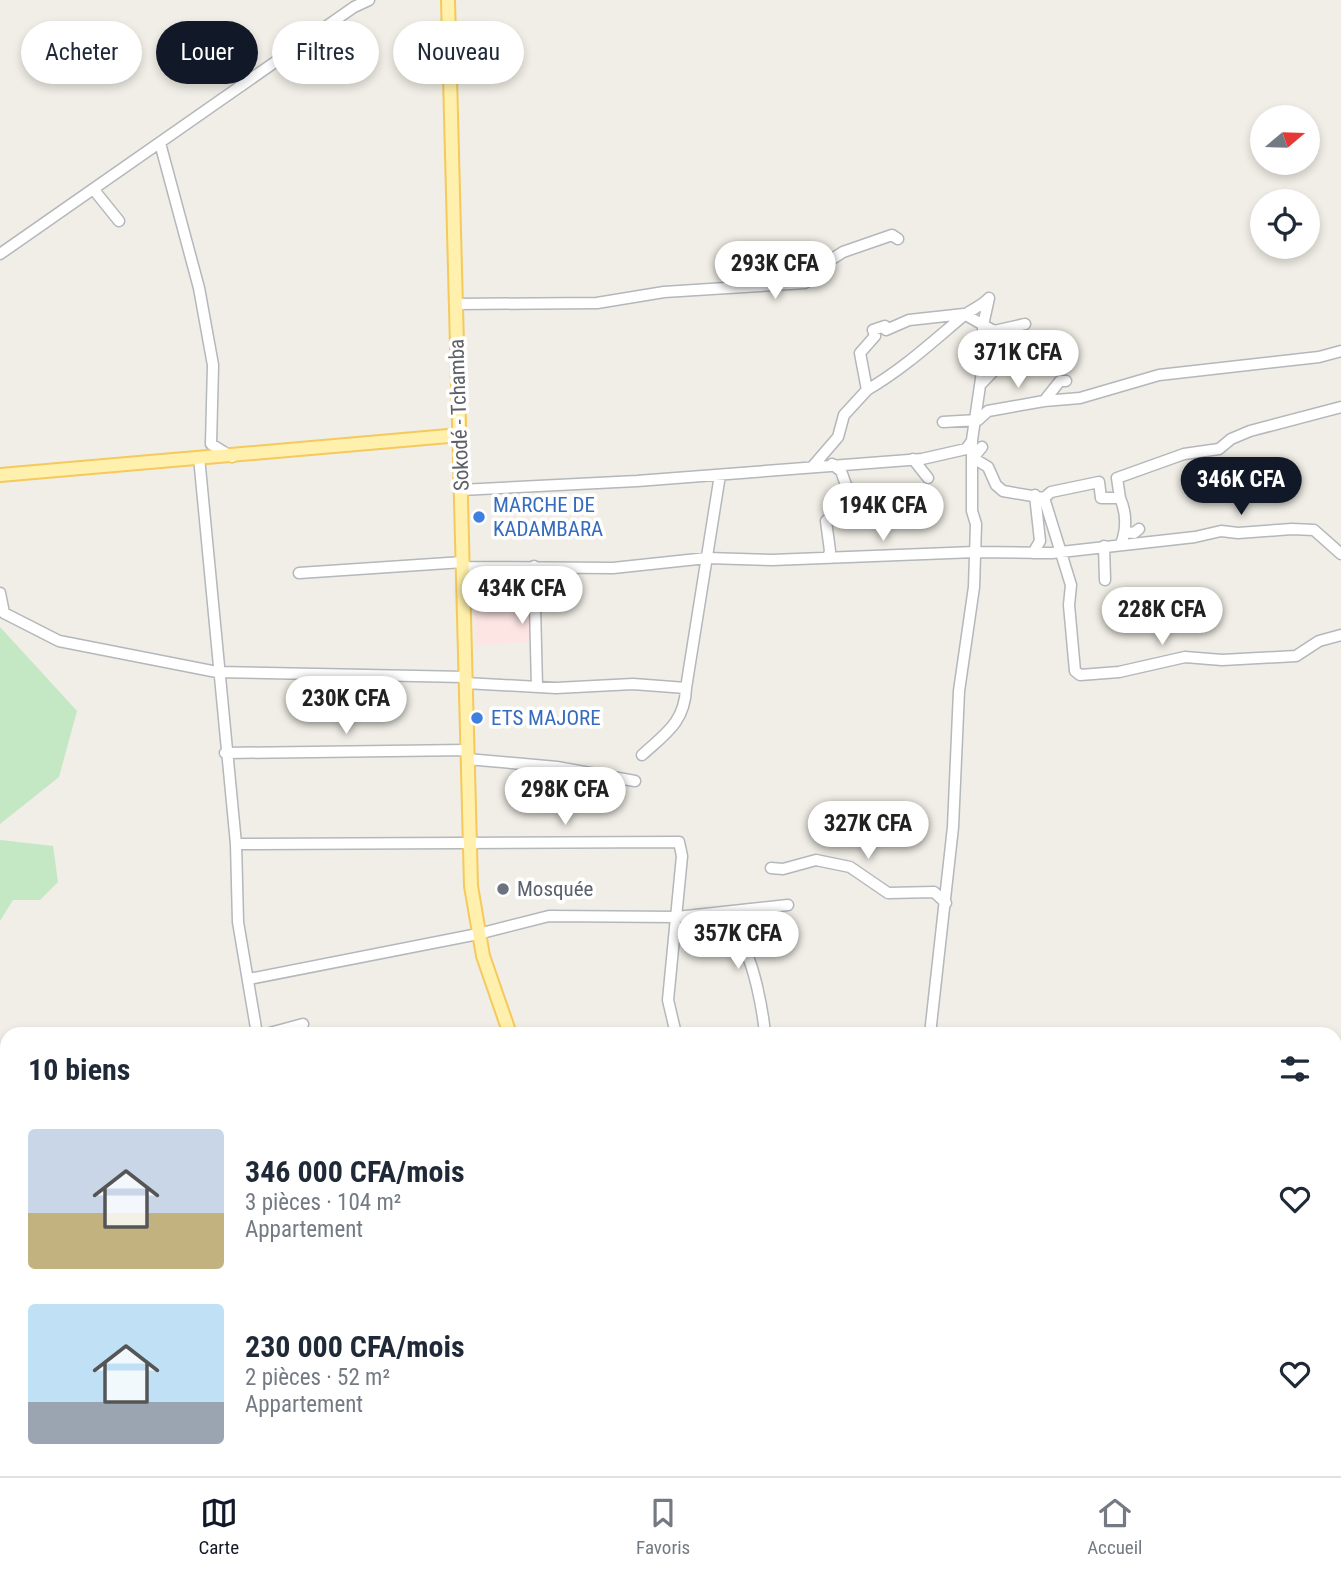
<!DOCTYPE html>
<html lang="fr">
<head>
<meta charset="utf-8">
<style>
	:root { --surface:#fff; --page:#f6f6f7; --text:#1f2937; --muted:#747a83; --line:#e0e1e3; --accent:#111827 }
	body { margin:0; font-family:"Roboto Condensed",sans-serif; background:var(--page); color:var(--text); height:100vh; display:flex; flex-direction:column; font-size:26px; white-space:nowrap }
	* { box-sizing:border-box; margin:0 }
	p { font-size:23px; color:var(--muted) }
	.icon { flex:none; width:38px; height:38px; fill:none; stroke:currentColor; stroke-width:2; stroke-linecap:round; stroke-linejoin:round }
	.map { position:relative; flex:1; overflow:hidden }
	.side { position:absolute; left:0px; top:1027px; width:1342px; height:450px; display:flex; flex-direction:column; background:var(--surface); border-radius:21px 21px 0 0; box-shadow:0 4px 10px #0003 }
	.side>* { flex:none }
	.banner { position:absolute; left:21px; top:21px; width:700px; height:63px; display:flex; gap:14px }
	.needle { width:46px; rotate:71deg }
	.controls { position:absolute; left:1250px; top:105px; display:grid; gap:14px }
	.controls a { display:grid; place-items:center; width:70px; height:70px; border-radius:50%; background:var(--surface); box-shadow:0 4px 10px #0003; font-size:35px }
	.price { position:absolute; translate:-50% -60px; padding:0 16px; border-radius:24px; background:#fff; color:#222; font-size:23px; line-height:46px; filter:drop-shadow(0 2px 4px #0008) }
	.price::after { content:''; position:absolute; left:50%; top:42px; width:21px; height:16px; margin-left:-10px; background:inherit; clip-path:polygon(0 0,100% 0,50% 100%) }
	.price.selected { background:var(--accent); color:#fff }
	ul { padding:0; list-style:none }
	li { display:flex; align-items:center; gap:21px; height:175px; padding:0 28px }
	li span { display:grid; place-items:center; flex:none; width:196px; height:140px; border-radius:7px; color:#555 }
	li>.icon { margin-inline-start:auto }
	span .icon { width:84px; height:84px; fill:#fffc; stroke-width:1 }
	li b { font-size:30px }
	h2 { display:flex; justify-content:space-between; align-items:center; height:84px; padding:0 28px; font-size:30px }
	.chip { padding:0 24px; border-radius:32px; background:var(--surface); box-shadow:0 4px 10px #0003; font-size:24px; line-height:63px }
	.chip.selected { background:var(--accent); color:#fff }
	.tabs { display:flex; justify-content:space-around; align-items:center; height:98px; border-top:2px solid var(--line); background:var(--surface); font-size:19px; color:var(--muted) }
	.tabs a { display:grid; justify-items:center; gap:4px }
	.tabs .selected { color:var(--accent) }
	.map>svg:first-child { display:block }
	.medical { fill:#fce5e3 }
	.green { fill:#c3e8c3 }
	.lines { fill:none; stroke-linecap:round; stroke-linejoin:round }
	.stream { stroke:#a8d9ff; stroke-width:2.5 }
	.minor-casing { stroke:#b4b7bb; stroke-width:13 }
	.major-casing { stroke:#f5c95b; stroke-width:16 }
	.minor { stroke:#fff; stroke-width:10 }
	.major { stroke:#fff1ad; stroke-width:12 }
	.shop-dot { fill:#3f7fe0; stroke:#fff; stroke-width:2.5 }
	.worship-dot { fill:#6b7280; stroke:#fff; stroke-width:2.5 }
	.labels { text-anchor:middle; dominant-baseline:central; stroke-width:7; stroke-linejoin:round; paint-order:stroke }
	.street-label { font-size:21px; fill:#5e6267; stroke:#fff }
	.shop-label { font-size:21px; fill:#366cbe; stroke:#fff; text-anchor:start }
	.worship-label { font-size:21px; fill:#5b616d; stroke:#fff; text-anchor:start }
</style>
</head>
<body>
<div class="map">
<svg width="1341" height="1476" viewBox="0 0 1341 1476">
	<rect width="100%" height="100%" fill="#f0eee6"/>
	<!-- medical -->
	<path class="medical" d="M 531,571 L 535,642 L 475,645 L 474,573 Z"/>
	<!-- green -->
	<path class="green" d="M 0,627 L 77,711 L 59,777 L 0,824 Z
		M 0,840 L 53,846 L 58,882 L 40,900 L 13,900 L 0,921 Z"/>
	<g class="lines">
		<!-- stream -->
		<path class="stream" d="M 1335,1292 L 1341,1297"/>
		<!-- minor casing -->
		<g class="minor-casing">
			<path id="minor" d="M 160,143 L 199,288 L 213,365 L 211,444 L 232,457
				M 94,190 L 119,221
				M 0,254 L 354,7 L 369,0
				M 456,304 L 597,303 L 664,292 L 805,283 L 818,268 L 843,252 L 892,235 L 898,239
				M 982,383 L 1006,358 L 1031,354
				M 867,390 C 903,369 931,343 962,317 C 970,310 980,307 988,299
				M 1044,401 L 1080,398 L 1159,375 L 1319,357 L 1341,351
				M 943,422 L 978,420 L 988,411 L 1044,401 L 1060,381 L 1066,381
				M 982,447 L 973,458 L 988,467 L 996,485 L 1003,491 L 1044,498 L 1071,585 L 1069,605 L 1075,671 L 1080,675 L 1119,672 L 1185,657 L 1222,660 L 1296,656 L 1319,641 L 1341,635
				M 199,457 L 236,844 L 238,922 L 257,1034
				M 913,459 L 928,478
				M 832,464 L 841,471 L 846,485 L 877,522 L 903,509 L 925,506
				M 813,466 L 838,437 L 844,415 L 867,390 L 860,353 L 875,336 L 873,330 L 885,326 L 886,330 L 909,320 L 964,314 L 994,331 L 1025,324
				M 461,490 L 637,481 L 922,459 L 966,449 L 972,441
				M 1044,498 L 1051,492 L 1099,482 L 1101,498 L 1120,498 L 1117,478 L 1184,454 L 1219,449 L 1231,439 L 1250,431 L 1341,407
				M 1120,498 C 1127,514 1127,528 1121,544
				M 1125,532 L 1134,533 L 1139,529
				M 1104,546 L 1105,580
				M 1033,553 L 1040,541 L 1035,495
				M 828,557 L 830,551 L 826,521 L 835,514
				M 534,566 L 537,687
				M 463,567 L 613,568 L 707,558 L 772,560 L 975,552 L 1052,553 L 1195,537 L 1221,531 L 1238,533 L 1292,529 L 1314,530 L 1341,554
				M 299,573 L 463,562
				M 0,593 L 4,613 L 59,641 L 217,672 L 465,677
				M 465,683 L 556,688 L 633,684 L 686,688 L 720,475
				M 225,753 L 467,750
				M 642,755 C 665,734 685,722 686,688
				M 467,759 L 557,767 L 635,781
				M 236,844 L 679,842 L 682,856 L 668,1000 L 676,1034
				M 771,868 L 783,869 L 816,860 L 850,867 L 888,893 L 934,892 L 946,903
				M 700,915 C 712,924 732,932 741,944 C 754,961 763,1012 765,1034
				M 249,979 L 478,934 L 549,916 L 677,917 L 788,905
				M 266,1034 L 303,1024
				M 930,1034 L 953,827 L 959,691 L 974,587 L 976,524 L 972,511 L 972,440 L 983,365 L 983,325 L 989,298
				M 501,1470 L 504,1476
				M 114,1476 L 118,1470
				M 765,1476 L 797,1470"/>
		</g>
		<!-- major casing -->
		<g class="major-casing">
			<path id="major" d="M 448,0 L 471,886 L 483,956 L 510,1034
				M 0,475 L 460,435
				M 639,1470 L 640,1476"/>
		</g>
		<!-- minor -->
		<use href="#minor" class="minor"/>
		<!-- major -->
		<use href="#major" class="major"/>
	</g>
	<!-- markers -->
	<g class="shop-dot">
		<circle cx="479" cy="517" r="7"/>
		<circle cx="477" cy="718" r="7"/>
	</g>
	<circle class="worship-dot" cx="503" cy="889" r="7"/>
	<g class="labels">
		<!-- street labels -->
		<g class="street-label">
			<text transform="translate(459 415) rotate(-92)">Sokodé - Tchamba</text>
		</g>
		<!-- shop labels -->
		<g class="shop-label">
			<text x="493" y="505">MARCHE DE<tspan x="493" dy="24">KADAMBARA</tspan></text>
			<text x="491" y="718">ETS MAJORE</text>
		</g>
		<!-- worship labels -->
		<g class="worship-label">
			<text x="517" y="889">Mosquée</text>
		</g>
	</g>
</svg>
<div class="controls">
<a><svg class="needle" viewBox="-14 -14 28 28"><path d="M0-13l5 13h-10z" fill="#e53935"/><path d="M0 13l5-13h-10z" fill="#747a83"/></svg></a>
<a><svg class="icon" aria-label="locate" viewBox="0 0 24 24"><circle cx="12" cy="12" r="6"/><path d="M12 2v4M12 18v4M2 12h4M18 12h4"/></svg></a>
</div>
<b class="price" style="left:775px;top:301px">293K CFA</b>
<b class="price" style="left:1018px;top:390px">371K CFA</b>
<b class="price selected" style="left:1241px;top:517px">346K CFA</b>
<b class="price" style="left:883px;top:543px">194K CFA</b>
<b class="price" style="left:522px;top:626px">434K CFA</b>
<b class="price" style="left:1162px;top:647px">228K CFA</b>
<b class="price" style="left:346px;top:736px">230K CFA</b>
<b class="price" style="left:565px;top:827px">298K CFA</b>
<b class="price" style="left:868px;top:861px">327K CFA</b>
<b class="price" style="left:738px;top:971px">357K CFA</b>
<div class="banner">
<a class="chip">Acheter</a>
<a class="chip selected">Louer</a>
<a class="chip">Filtres</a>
<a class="chip">Nouveau</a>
</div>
<section class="side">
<h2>10 biens<svg class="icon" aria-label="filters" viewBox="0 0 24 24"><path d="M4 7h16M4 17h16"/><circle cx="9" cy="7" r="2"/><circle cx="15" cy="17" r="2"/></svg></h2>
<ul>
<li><span style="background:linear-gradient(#c9d6e8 60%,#c2b280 0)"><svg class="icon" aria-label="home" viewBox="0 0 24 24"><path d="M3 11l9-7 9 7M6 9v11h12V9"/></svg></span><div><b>346 000 CFA/mois</b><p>3 pièces · 104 m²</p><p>Appartement</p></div><svg class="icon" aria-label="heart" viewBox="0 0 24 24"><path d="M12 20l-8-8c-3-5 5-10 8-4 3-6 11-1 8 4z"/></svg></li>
<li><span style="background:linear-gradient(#bfe0f5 70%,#9aa5b1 0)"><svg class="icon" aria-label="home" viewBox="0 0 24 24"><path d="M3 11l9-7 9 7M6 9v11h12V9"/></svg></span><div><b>230 000 CFA/mois</b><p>2 pièces · 52 m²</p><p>Appartement</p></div><svg class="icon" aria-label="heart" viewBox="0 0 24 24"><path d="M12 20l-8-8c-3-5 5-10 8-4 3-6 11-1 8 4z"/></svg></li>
</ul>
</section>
</div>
<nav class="tabs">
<a class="selected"><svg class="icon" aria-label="map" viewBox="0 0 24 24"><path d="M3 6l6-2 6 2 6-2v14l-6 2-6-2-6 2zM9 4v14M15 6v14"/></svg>Carte</a>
<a><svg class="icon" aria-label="saved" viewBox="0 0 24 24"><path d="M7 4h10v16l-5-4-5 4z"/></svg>Favoris</a>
<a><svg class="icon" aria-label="home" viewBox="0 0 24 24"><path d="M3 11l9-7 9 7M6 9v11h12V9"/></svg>Accueil</a>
</nav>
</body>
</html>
